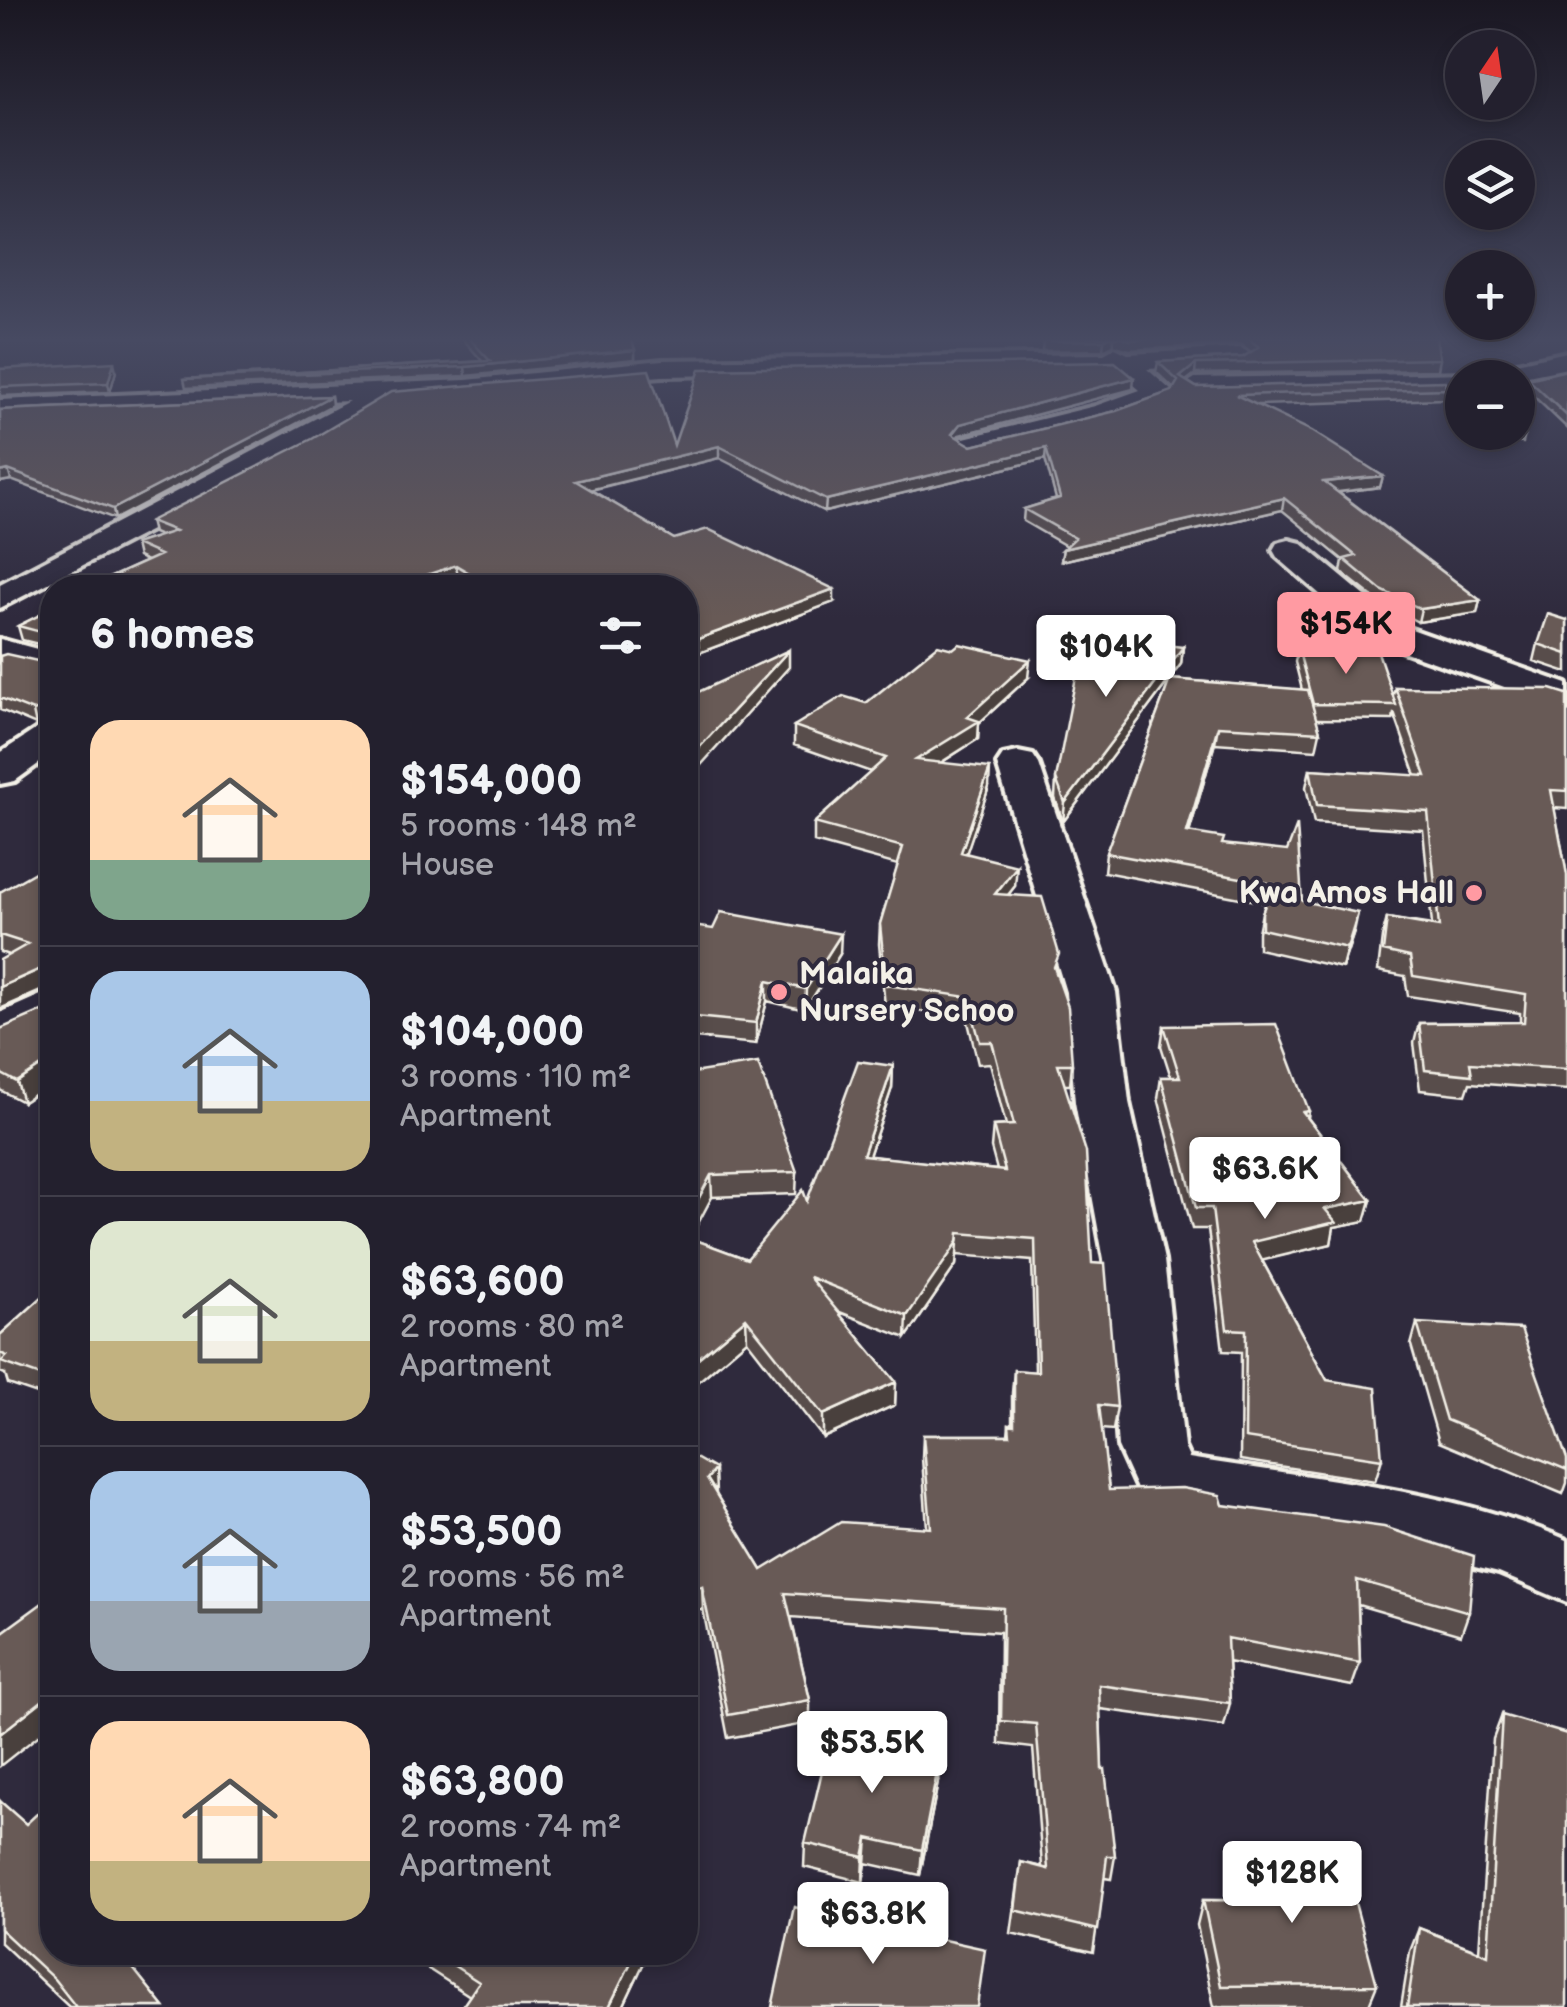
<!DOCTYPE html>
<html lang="en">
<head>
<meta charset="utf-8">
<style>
	:root { --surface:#23202e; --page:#2b2836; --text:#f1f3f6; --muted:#a3a3aa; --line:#403e4a; --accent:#ff9aa2 }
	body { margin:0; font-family:"Balsamiq Sans",sans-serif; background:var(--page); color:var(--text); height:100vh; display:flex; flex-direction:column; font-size:38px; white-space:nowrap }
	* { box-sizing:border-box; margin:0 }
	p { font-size:32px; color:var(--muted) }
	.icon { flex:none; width:55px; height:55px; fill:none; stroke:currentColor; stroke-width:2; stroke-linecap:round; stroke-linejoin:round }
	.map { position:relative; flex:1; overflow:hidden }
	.panel { position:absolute; left:40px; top:575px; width:658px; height:1390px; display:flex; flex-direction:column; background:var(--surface); border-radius:40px; box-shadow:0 5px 15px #0003,0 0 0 2px var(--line) }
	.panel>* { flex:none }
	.needle { width:65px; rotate:13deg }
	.buttons { position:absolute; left:1445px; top:30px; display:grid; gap:20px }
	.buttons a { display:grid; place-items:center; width:90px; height:90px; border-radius:50%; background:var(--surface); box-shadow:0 5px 15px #0003,0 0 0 2px var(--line); font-size:50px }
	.price { position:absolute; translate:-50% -85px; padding:0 22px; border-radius:10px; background:#fff; color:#222; font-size:32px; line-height:65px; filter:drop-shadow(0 2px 5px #0008) }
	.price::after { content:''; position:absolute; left:50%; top:60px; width:30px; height:22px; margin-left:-15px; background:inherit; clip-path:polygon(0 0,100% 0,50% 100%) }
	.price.current { background:var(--accent); color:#111 }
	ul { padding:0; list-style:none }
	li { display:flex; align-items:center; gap:30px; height:250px; padding:0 50px }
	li+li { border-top:2px solid var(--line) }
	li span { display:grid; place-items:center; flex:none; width:280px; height:200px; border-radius:30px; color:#555 }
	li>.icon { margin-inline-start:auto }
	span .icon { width:120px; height:120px; fill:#fffc; stroke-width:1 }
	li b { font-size:42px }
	h2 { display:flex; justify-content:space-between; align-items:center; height:120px; padding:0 50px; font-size:42px }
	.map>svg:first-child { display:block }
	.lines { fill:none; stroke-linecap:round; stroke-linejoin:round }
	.street-casing { stroke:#f4f1e8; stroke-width:8 }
	.street { fill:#2f2a3d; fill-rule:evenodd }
	.wall { fill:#594d4b; stroke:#f4f1e8; stroke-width:2.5 }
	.shaded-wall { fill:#493f3d; stroke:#f4f1e8; stroke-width:2.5 }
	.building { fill:#685a57; stroke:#f4f1e8; stroke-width:2.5 }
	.poi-dot { fill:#ff9aa2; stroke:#2f2a3d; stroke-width:4 }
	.labels { text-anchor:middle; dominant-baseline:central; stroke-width:8; stroke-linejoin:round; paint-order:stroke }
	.poi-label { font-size:32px; font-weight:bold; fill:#f4f1e8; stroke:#2f2a3d; text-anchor:end }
</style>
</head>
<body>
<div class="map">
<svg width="1567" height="2007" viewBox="0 0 1567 2007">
	<rect width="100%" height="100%" fill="#2f2a3d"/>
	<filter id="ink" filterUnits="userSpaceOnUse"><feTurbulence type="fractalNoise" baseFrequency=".01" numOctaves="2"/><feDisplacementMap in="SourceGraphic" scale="20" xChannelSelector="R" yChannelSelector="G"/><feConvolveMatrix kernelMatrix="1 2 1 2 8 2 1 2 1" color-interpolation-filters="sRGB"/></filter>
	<g filter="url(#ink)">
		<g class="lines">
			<!-- street casing -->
			<g class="street-casing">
				<path id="street" d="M 1115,348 L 1128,354 L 1241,348 L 1254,356 L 1241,364 L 1147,369 L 1173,392 L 1169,398 L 1114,418 L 970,454 L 955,445 L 960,439 L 1095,406 L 1140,390 L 1115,369 L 662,376 L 391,399 L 312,447 L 0,608 L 0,584 L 349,401 L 0,416 L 0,400 L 466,380 L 662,360 L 1104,354 Z
					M 1567,352 L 1567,368 L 1518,378 L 1462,378 L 1462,387 L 1195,394 L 1182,386 L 1195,378 L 1471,373 Z
					M 1289,540 L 1301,543 L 1400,625 L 1567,684 L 1567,709 L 1374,641 L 1277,557 L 1273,550 L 1277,543 Z
					M 0,639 L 52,653 L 52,675 L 0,661 Z
					M 52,724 L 52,754 L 15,781 L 0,784 L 0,753 L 38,728 Z
					M 1018,752 L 1033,755 L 1039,764 L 1116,992 L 1129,1102 L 1164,1260 L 1184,1447 L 1189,1458 C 1315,1479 1450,1489 1567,1540 L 1567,1602 L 1499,1573 L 1430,1556 L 1142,1500 L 1118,1447 L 1104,1260 L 1075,1102 L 1066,992 L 997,764 L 1003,755 Z
					M 52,990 L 52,1025 L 0,1048 L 0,1013 Z"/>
			</g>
			<!-- street -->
			<use href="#street" class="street"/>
		</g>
		<!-- wall -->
		<path class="wall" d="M 461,337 L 631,337 L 635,350 L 635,359 L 466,376 L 186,388 L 184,379 L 482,361 Z
			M 1065,337 L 1436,337 L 1440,359 L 1438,370 L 1195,374 L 1187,381 L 1196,387 L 1446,389 L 1444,399 L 1257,405 L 1383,476 L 1380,487 L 1338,492 L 1480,600 L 1477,613 L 1418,622 L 1379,602 L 1341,572 L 1343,560 L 1282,510 L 1061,561 L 1063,549 L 1066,546 L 1023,521 L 1024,509 L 1056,499 L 1045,459 L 825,512 L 719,458 L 591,490 L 674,539 L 834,602 L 699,653 L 685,646 L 685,588 L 475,588 L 458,577 L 428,588 L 87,588 L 147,561 L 138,557 L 135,544 L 160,536 L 153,533 L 150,521 L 674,445 L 1133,389 L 959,435 L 957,438 L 972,446 L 1116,411 L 1172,391 L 1173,388 L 1156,372 L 1158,362 L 1243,357 L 1251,352 L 1241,344 L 1129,350 L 1113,345 L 1103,350 L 1042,351 L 1043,341 L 1067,339 Z
			M 0,369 L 116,371 L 110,392 L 0,396 Z
			M 1567,370 L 1567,428 L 1526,389 L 1528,379 Z
			M 1462,382 L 1462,432 L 1518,432 L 1525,435 L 1523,443 L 1462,439 L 1452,391 L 1454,383 Z
			M 331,396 L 332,405 L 115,519 L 11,480 L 0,482 L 0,410 Z
			M 52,609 L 52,722 L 51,720 L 36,725 L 0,710 L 0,656 L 51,664 L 51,647 L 22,640 L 18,626 Z
			M 1567,620 L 1567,672 L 1534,661 L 1538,644 Z
			M 1183,647 L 1181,664 L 1063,822 L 1055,798 L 1056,779 Z
			M 1298,648 L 1393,695 L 1395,687 L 1567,694 L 1567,809 L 1554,808 L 1567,875 L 1567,1090 L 1470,1083 L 1466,1095 L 1420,1090 L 1414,1043 L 1419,1023 L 1520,1022 L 1520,1013 L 1408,996 L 1405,976 L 1378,971 L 1382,937 L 1387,918 L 1432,925 L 1423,830 L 1314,823 L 1306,787 L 1310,769 L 1416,776 L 1394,713 L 1393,720 L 1316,719 L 1320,732 L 1316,750 L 1215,743 L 1189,833 L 1223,844 L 1302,901 L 1354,932 L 1342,968 L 1258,949 L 1258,932 L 1262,913 L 1266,903 L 1104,872 L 1106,853 L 1170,679 L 1302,690 L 1295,662 Z
			M 1028,678 L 979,723 L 978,739 L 941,763 L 989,787 L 966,853 L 1015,886 L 1008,895 L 1056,975 L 1072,1064 L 1070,1085 L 1064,1085 L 1092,1263 L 1117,1407 L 1113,1430 L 1101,1429 L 1109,1490 L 1223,1505 L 1469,1612 L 1461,1635 L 1358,1605 L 1360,1663 L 1352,1686 L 1228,1662 L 1230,1703 L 1224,1726 L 1100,1709 L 1102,1769 L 1115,1856 L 1111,1879 L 1104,1878 L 1093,1952 L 1011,1933 L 1021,1862 L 1042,1867 L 1033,1748 L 999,1744 L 1000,1632 L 791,1617 L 810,1700 L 810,1723 L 728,1738 L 703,1609 L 685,1616 L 715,1493 L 762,1570 L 927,1528 L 922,1458 L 923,1435 L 1008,1435 L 1009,1424 L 1012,1425 L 1012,1393 L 1014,1370 L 1035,1372 L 1032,1261 L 957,1255 L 956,1265 L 906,1338 L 837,1311 L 896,1382 L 895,1405 L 823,1438 L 747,1340 L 685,1393 L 685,1074 L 797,1172 L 796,1194 L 712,1197 L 690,1238 L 747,1259 L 807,1201 L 893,1066 L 892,1088 L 869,1156 L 997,1170 L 991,1148 L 993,1126 L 1006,1125 L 990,1063 L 978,1064 L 967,1018 L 885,1006 L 879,944 L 880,924 L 898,865 L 814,842 L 814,823 L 871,772 L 794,745 L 794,726 L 866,703 Z
			M 52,870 L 52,990 L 50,987 L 9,955 L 0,952 L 0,892 Z
			M 685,925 L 840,954 L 805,1010 L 767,1001 L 756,1044 L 685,1037 Z
			M 52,1016 L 52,1083 L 23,1102 L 0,1090 L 0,1029 Z
			M 1164,1026 L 1309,1111 L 1308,1118 L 1371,1200 L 1365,1221 L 1334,1227 L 1331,1244 L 1262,1260 L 1327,1380 L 1382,1459 L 1375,1481 L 1240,1460 L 1241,1352 L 1223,1351 L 1208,1229 L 1192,1229 L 1158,1098 L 1161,1077 L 1171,1077 L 1161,1046 Z
			M 52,1288 L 52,1399 L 8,1384 L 5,1374 L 0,1372 L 0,1335 Z
			M 1417,1323 L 1567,1459 L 1567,1483 L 1563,1494 L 1439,1442 L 1411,1345 Z
			M 1502,1715 L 1567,2007 L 1401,2007 L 1410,1951 L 1419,1928 L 1479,1951 L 1493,1739 Z
			M 938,1782 L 920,1875 L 866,1863 L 863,1882 L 804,1867 L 805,1843 Z
			M 0,1801 L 127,1961 L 164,2007 L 69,2007 L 0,1942 Z
			M 1252,1852 L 1377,1985 L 1368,2007 L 1214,2007 L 1197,1925 L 1203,1900 L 1250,1900 L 1245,1877 Z
			M 402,1952 L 649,1952 L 623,2007 L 470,1996 Z"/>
		<!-- shaded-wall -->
		<path class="shaded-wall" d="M 1109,337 L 1114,337 L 1113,345 L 1103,350 L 1104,340 Z
			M 635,350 L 635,359 L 466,376 L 465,367 Z
			M 114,362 L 116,371 L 110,392 L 108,383 Z
			M 1196,364 L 1195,374 L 1178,387 L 1180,377 Z
			M 1134,378 L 1133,389 L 959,435 L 951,446 L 952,434 L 960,424 Z
			M 331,396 L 332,405 L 115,519 L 113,509 Z
			M 719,446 L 719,458 L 577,493 L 576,481 Z
			M 1046,448 L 1045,459 L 825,512 L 826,500 Z
			M 8,470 L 11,480 L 0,482 L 0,472 Z
			M 1383,476 L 1380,487 L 1322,494 L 1324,482 Z
			M 1284,498 L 1282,510 L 1061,561 L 1063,549 Z
			M 456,565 L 458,577 L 428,588 L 388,588 Z
			M 834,589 L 834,602 L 699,653 L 698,639 Z
			M 1480,600 L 1477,613 L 1418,622 L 1421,609 Z
			M 1183,647 L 1181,664 L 1063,822 L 1065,803 Z
			M 789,650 L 789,667 L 685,783 L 685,763 Z
			M 1030,660 L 1028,678 L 979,723 L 978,739 L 915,779 L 916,760 Z
			M 47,706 L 51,720 L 36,725 L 33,711 Z
			M 1218,726 L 1215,743 L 1184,851 L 1187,832 Z
			M 990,768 L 989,787 L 960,872 L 961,852 Z
			M 1017,866 L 1015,886 L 993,914 L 995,894 Z
			M 1358,913 L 1354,932 L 1342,968 L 1347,948 Z
			M 841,934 L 840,954 L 805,1010 L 806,989 Z
			M 45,967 L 50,987 L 0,1009 L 0,987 Z
			M 767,981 L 767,1001 L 756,1044 L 756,1023 Z
			M 52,1059 L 52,1083 L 23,1102 L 17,1082 Z
			M 893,1066 L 892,1088 L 862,1177 L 863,1155 Z
			M 711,1175 L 712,1197 L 685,1248 L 685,1224 Z
			M 1371,1200 L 1365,1221 L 1334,1227 L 1331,1244 L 1248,1264 L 1252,1242 L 1325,1209 Z
			M 959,1233 L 956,1265 L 906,1338 L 907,1316 Z
			M 746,1318 L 747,1340 L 685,1393 L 685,1369 Z
			M 896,1382 L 895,1405 L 823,1438 L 823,1415 Z
			M 715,1469 L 716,1493 L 707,1479 Z
			M 702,1586 L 703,1609 L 685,1616 L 685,1593 Z
			M 52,1693 L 52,1725 L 0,1766 L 0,1734 Z
			M 940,1757 L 938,1782 L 920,1875 L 922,1850 Z
			M 868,1838 L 866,1863 L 863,1882 L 864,1857 Z
			M 116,1952 L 135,1952 L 122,1966 Z
			M 636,1952 L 649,1952 L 623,2007 L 609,2007 Z"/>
		<!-- building -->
		<path class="building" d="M 468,337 L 631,337 L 635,350 L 465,367 L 184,379 L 490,361 Z
			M 1082,337 L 1109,337 L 1104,340 L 1043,341 Z
			M 1122,337 L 1184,337 L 1130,340 Z
			M 1246,337 L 1436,337 L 1440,359 L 1196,364 L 1180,377 L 1196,387 L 1445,381 L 1446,389 L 1236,395 L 1312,431 L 1383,476 L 1324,482 L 1480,600 L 1421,609 L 1381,590 L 1344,559 L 1356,556 L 1284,498 L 1063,549 L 1075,538 L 1024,509 L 1060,498 L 1046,448 L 826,500 L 719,446 L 576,481 L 674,539 L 708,529 L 834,589 L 698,639 L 685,633 L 685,588 L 495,588 L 456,565 L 388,588 L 87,588 L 160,555 L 135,544 L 175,531 L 150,521 L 312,439 L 391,392 L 649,370 L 674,445 L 700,369 L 1115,362 L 1134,378 L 960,424 L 952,434 L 972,446 L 1116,411 L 1172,391 L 1178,381 L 1158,362 L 1243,357 L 1259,347 Z
			M 114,362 L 108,383 L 0,387 L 0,369 Z
			M 1567,370 L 1567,416 L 1528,379 Z
			M 1508,374 L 1509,378 L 1467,378 L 1467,375 Z
			M 1462,382 L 1462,427 L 1454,383 Z
			M 331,396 L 113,509 L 8,470 L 0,472 L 0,410 Z
			M 1518,408 L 1525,435 L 1488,432 L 1518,432 Z
			M 52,609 L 52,635 L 18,626 Z
			M 1548,614 L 1567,620 L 1567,654 L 1538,644 Z
			M 1084,636 L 1183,647 L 1065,803 L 1056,779 Z
			M 52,638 L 52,712 L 47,706 L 33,711 L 0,698 L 0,656 L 6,654 L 51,664 Z
			M 959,644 L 1030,660 L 967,717 L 979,721 L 916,760 L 990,768 L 961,852 L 1017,866 L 995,894 L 1042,897 L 1059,954 L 1054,967 L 1068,1007 L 1072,1064 L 1058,1064 L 1086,1152 L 1092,1263 L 1105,1264 L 1117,1407 L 1099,1405 L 1109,1490 L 1182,1488 L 1220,1495 L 1223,1505 L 1384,1527 L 1474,1556 L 1469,1612 L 1357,1580 L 1360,1663 L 1227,1638 L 1230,1703 L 1099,1685 L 1102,1769 L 1105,1769 L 1115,1856 L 1107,1856 L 1098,1930 L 1015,1910 L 1021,1862 L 1048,1869 L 1036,1724 L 1001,1721 L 1003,1608 L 785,1593 L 810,1700 L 728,1715 L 702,1586 L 685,1593 L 685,1452 L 715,1469 L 707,1479 L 762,1570 L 841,1522 L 931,1528 L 923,1435 L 1010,1435 L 1009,1424 L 1014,1425 L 1014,1370 L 1038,1372 L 1035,1239 L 959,1233 L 958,1242 L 907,1316 L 809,1277 L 896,1382 L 823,1415 L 746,1318 L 685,1369 L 685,1236 L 747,1259 L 803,1190 L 807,1201 L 858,1061 L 893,1066 L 863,1155 L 1005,1171 L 993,1126 L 1014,1125 L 992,1042 L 980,1042 L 968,997 L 886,985 L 880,924 L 903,847 L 814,823 L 886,758 L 794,726 L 843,696 L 866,703 L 938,645 L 953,649 Z
			M 1298,648 L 1378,652 L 1396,705 L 1313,704 Z
			M 789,650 L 685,763 L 685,698 Z
			M 1170,679 L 1308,690 L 1320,732 L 1218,726 L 1187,832 L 1224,838 L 1222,844 L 1287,851 L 1297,825 L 1302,901 L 1358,913 L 1347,948 L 1262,929 L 1262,913 L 1273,884 L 1106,853 Z
			M 1395,687 L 1551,689 L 1567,694 L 1567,791 L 1551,790 L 1567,875 L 1567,1069 L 1470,1063 L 1472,1075 L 1425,1070 L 1419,1023 L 1524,1022 L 1526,994 L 1413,976 L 1410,957 L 1383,951 L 1387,918 L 1439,927 L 1428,812 L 1317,805 L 1310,769 L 1426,776 Z
			M 44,867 L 52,870 L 52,976 L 50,977 L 45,967 L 0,987 L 0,960 L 28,944 L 0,935 L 0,892 Z
			M 721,912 L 841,934 L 806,989 L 767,981 L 756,1023 L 685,1016 L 685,925 L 713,929 Z
			M 42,1011 L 52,1016 L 52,1059 L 17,1082 L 0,1073 L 0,1029 Z
			M 1276,1024 L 1309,1111 L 1303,1112 L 1371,1200 L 1325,1209 L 1336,1222 L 1252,1242 L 1327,1380 L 1376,1388 L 1382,1459 L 1245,1438 L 1246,1330 L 1227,1329 L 1212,1208 L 1196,1208 L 1161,1077 L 1180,1077 L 1164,1026 Z
			M 758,1063 L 797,1172 L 711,1175 L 685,1224 L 685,1074 Z
			M 52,1288 L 52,1380 L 1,1362 L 7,1356 L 0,1353 L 0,1335 Z
			M 1417,1323 L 1521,1329 L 1567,1459 L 1567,1470 L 1446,1420 Z
			M 52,1596 L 52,1693 L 0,1734 L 0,1634 Z
			M 1502,1715 L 1567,1734 L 1567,2007 L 1407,2007 L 1419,1928 L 1488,1955 Z
			M 831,1733 L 940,1757 L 922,1850 L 868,1838 L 864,1857 L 805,1843 Z
			M 0,1801 L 26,1824 L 51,1801 L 52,1802 L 52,1952 L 120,1952 L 164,2007 L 76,2007 L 54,1979 L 0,1929 Z
			M 1341,1850 L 1377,1985 L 1221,1986 L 1203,1900 L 1263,1901 L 1252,1852 Z
			M 794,1907 L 985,1949 L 977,2007 L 772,2007 Z
			M 433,1952 L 636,1952 L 609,2007 L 462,2007 L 479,1982 Z"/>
	</g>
	<!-- sky -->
	<linearGradient id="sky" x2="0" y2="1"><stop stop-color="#1a1722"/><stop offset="0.55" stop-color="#474a62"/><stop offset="1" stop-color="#474a62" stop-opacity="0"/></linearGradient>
	<rect width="1567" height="618" fill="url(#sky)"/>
	<!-- markers -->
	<g class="poi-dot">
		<circle cx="1474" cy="893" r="10"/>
		<circle cx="779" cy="992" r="10"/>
	</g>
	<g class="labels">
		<!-- poi labels -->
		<g class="poi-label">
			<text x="1454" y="893">Kwa Amos Hall</text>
			<text x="799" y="974" text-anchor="start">Malaika<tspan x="799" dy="37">Nursery Schoo</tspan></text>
		</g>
	</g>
</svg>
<div class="buttons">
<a><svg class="needle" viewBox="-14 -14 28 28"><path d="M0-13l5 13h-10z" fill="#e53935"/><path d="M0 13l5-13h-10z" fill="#a3a3aa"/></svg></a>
<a><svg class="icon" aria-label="layers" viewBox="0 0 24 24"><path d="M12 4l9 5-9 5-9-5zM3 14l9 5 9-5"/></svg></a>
<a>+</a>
<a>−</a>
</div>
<b class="price current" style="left:1346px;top:677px">$154K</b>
<b class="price" style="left:1106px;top:700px">$104K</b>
<b class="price" style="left:1265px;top:1222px">$63.6K</b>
<b class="price" style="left:872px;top:1796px">$53.5K</b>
<b class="price" style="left:1292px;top:1926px">$128K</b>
<b class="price" style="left:873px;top:1967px">$63.8K</b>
<section class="panel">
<h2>6 homes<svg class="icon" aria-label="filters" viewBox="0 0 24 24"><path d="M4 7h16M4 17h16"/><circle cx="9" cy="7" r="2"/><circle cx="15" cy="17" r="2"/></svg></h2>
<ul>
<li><span style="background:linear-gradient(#ffd9b3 70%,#7fa58c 0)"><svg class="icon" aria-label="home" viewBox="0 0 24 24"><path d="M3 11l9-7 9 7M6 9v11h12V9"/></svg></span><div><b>$154,000</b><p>5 rooms · 148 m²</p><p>House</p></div></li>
<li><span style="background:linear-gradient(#a9c7e8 65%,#c2b280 0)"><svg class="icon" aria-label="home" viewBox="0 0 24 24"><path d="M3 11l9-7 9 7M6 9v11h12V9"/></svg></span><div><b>$104,000</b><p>3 rooms · 110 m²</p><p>Apartment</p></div></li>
<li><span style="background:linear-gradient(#dfe7d0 60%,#c2b280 0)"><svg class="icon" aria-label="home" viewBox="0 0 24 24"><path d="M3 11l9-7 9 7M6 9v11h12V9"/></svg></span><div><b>$63,600</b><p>2 rooms · 80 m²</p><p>Apartment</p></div></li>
<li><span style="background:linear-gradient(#a9c7e8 65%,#9aa5b1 0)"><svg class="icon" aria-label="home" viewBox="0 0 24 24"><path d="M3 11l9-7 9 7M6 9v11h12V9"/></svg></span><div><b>$53,500</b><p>2 rooms · 56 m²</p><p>Apartment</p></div></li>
<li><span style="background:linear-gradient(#ffd9b3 70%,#c2b280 0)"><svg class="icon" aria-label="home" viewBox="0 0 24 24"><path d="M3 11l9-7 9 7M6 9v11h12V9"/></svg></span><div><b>$63,800</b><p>2 rooms · 74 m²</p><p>Apartment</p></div></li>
</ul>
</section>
</div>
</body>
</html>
